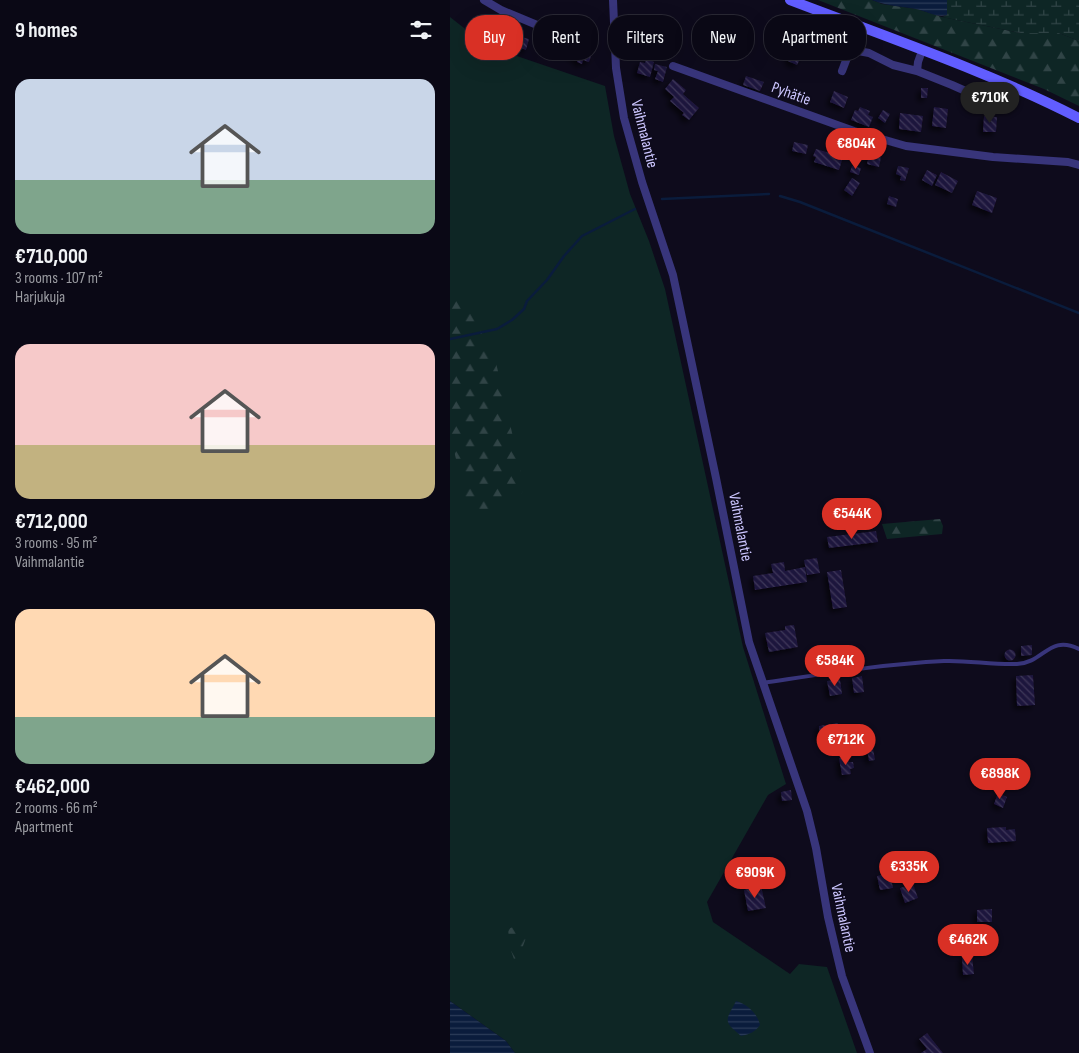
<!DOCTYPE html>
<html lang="en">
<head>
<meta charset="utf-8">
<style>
	:root { --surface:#0a0815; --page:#13111e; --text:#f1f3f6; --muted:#999aa0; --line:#2a2934; --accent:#d93025 }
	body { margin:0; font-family:"Sofia Sans Condensed",sans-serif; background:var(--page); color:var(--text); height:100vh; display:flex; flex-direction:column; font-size:19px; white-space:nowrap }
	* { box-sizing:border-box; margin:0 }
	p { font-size:16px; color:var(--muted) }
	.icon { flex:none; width:28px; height:28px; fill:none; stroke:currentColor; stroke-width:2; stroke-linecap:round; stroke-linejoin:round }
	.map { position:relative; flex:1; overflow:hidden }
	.drawer { display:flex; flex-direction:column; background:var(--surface); width:450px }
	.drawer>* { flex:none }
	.banner { position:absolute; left:15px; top:15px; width:475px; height:45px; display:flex; gap:10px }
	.price { position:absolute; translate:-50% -42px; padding:0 11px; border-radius:18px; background:var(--accent); color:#fff; font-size:16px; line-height:32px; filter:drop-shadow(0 1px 2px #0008) }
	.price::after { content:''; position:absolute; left:50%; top:30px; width:15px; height:11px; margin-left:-8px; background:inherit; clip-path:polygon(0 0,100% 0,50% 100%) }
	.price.active { background:#222; color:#fff }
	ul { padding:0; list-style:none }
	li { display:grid; align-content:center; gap:10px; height:265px; padding:0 15px }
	li span { display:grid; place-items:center; height:155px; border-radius:15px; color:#555 }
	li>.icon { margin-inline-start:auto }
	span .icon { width:90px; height:90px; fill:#fffc; stroke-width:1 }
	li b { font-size:21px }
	h2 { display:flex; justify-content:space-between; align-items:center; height:60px; padding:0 15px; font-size:21px }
	.chip { padding:0 18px; border-radius:20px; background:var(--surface); box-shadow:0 5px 20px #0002,0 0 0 1px var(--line); font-size:18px; line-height:45px }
	.chip.active { background:var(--accent); color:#fff }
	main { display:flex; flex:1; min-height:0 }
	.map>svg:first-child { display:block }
	.grass { fill:#0e2625 }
	.forest { fill:url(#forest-firs) }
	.wetland { fill:url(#wetland-marsh) }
	.water { fill:url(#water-rules) }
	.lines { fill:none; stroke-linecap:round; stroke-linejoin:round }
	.stream { stroke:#0a1c3c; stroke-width:2.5 }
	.building { fill:url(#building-back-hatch); filter:url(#shadow) }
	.lane { stroke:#38357b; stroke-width:4 }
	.street { stroke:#38357b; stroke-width:8 }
	.secondary { stroke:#615dff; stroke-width:10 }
	.labels { text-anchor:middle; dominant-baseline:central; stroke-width:4; stroke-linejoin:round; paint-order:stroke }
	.street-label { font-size:16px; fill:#ccc6ff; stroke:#0e0b1c }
</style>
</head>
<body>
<main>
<section class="drawer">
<h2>9 homes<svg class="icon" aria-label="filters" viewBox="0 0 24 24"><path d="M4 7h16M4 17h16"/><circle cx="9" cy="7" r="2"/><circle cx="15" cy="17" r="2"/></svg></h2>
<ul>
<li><span style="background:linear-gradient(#c9d6e8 65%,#7fa58c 0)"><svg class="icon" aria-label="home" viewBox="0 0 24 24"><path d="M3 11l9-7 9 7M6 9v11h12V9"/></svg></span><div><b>€710,000</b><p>3 rooms · 107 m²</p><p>Harjukuja</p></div></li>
<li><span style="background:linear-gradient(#f6c9c9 65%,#c2b280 0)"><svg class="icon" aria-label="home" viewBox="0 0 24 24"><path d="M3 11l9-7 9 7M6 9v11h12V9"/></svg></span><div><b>€712,000</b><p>3 rooms · 95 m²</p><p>Vaihmalantie</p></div></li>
<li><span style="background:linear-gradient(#ffd9b3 70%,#7fa58c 0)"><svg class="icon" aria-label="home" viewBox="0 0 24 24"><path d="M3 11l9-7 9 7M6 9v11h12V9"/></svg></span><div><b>€462,000</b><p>2 rooms · 66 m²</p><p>Apartment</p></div></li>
</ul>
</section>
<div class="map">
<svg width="629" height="1053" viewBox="0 0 629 1053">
	<defs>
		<pattern id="forest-firs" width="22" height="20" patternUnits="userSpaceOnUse" patternTransform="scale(1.25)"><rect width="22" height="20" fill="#0e2625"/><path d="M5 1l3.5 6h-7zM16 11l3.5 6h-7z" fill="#304446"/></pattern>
		<pattern id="wetland-marsh" width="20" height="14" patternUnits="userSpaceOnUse" patternTransform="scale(1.25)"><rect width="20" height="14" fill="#0e2625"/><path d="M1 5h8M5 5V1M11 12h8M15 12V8" fill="none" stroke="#304446"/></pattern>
		<pattern id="water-rules" width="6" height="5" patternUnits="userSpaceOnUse" patternTransform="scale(1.25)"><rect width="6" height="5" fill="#0a1c3c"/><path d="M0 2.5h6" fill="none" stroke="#2c3c59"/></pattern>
		<pattern id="building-back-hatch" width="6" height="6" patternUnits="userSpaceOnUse" patternTransform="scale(1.25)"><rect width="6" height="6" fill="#1f173d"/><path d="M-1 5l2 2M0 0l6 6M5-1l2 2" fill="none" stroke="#3e375a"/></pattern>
		<filter id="shadow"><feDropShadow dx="-3.5" dy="3.5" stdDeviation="2.5" flood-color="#0009"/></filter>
	</defs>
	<rect width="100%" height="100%" fill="#0e0b1c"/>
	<!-- grass -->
	<path class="grass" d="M 0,17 L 37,46 L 155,86 L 164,136 L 180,194 L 199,241 L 215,289 L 293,647 L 336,784 L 318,795 L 257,902 L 263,922 L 340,974 L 349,964 L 377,967 L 407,1053 L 65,1053 L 56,1041 L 0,1001 Z"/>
	<!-- forest -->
	<path class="forest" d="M 368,0 L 422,0 L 432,4 L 467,9 L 492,17 L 571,33 L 609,33 L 629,41 L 629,106 L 594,89 Z
		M 8,299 L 20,313 L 44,354 L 74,485 L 72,493 L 31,520 L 30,515 L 20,511 L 17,514 L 17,505 L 0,434 L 0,307 Z
		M 490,519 L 493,526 L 492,534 L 437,539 L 432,524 Z
		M 68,925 L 74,929 L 77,935 L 69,957 L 64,959 L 60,948 L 58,929 Z"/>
	<!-- wetland -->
	<path class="wetland" d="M 497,0 L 629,0 L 629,41 L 609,33 L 571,33 L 492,17 L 497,15 Z"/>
	<!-- water -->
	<path class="water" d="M 422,0 L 497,0 L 497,15 C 487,18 476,11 466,9 C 451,6 436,6 422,0 Z
		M 0,1001 L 56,1041 L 65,1053 L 0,1053 Z
		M 286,1001 C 297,1004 308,1014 310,1025 C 305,1032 300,1034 291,1036 C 272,1020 276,1021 286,1001 Z"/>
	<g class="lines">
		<!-- stream -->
		<path class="stream" d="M 330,196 L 350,202 L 629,313
			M 212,199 L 319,194
			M 0,339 L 47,329 L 62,320 L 74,309 L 77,301 L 97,280 L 114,256 L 132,236 L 185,209"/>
	</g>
	<!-- building -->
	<path class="building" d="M 253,22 L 262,25 L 259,35 L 246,31 L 248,25 L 252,27 Z
		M 325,30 L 333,34 L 328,45 L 319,41 Z
		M 71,37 L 79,39 L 76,50 L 68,47 Z
		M 336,37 L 356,47 L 347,65 L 338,61 L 340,57 L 329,51 Z
		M 130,43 L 141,46 L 139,52 L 142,53 L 139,62 L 133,60 L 132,64 L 127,62 L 128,59 L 121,57 L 124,48 L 128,49 Z
		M 196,59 L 204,62 L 200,77 L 187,73 L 190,62 L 195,63 Z
		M 205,64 L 217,67 L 213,82 L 205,79 L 208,71 L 204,70 Z
		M 296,76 L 314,82 L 310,91 L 293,85 Z
		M 223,79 L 236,90 L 233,94 L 249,108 L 239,120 L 232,115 L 234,113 L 220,101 L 224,97 L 215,89 Z
		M 471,88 L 478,88 L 477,98 L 471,98 Z
		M 384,91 L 398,97 L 394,108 L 380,102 Z
		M 410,107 L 420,111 L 418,115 L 423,117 L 419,127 L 401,120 L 405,110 L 408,111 Z
		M 484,107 L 498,109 L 496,128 L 482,126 Z
		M 433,110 L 440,114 L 435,123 L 428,118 Z
		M 450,113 L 473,116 L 471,132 L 449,129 Z
		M 534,116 L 547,117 L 546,132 L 533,132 Z
		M 344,142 L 358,145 L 356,154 L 342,151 Z
		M 366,149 L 393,157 L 389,170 L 364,162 L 366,157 L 363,156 Z
		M 419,155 L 431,157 L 429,167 L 417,164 Z
		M 402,166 L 411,168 L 409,175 L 400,172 Z
		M 448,166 L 459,168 L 455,181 L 450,180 L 451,176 L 446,174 Z
		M 477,170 L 487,175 L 482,186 L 472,180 Z
		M 491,172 L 508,181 L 502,193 L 485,185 Z
		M 402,178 L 410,183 L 402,196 L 394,190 Z
		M 527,191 L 547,198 L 542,213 L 522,205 Z
		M 439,196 L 448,199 L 446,207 L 437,204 Z
		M 426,531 L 428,542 L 379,548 L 377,537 Z
		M 367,558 L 370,573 L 357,575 L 354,560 Z
		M 334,562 L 335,571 L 355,567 L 357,582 L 305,590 L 303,576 L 323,573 L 321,564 Z
		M 391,570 L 397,607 L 383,609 L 377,572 Z
		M 344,625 L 348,647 L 319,652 L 315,633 L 335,630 L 335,626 Z
		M 582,645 L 582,655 L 571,656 L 571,646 Z
		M554.5 655a5.5 5.5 0 1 1 11 0a5.5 5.5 0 1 1-11 0Z
		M 583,675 L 585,705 L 567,706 L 566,676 Z
		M 412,676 L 414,692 L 404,693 L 402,678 Z
		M 390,679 L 392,694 L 380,696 L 377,681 Z
		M 388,723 L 390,735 L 370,738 L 369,726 Z
		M 417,740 L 418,747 L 404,748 L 403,741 Z
		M 423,748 L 425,760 L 419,761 L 417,749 Z
		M 398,757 L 399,762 L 403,762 L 404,768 L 400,769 L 401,774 L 392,775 L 389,758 Z
		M 341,790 L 342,800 L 332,801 L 331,792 Z
		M 548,793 L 557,797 L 553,808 L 544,804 Z
		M 556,827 L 556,830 L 565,829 L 566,841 L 538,843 L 537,828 Z
		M 440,873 L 443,888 L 430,890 L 427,876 Z
		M 463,884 L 468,898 L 455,903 L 450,888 Z
		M 311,886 L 316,908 L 298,911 L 294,890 Z
		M 542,909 L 542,922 L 527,922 L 527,910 Z
		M 522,956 L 524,974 L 513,975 L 512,957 Z
		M 477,1033 L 493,1053 L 471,1053 L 477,1049 L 469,1039 Z"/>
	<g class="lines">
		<!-- lane -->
		<path class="lane" d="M 312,683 C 373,674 433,664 494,661 C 518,660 542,665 567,664 C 594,663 599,634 629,649"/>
		<!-- street -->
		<path class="street" d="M 34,0 L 51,10 L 123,40
			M 163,0 L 166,68 L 174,118 L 192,182 L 223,275 L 266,478 L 299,642 L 357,811 L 366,848 L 378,917 L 392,976 L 420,1053
			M 472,51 L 468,62 L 467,71 L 502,85 L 520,93 L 537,106
			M 223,66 L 404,131 L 456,146 L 543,157 L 618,162 L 629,165
			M 392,71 L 397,58 L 403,50 L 419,53 L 443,65 L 467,71"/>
		<!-- secondary -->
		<path class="secondary" d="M 340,0 C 437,37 537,71 629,118"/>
	</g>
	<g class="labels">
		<!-- street labels -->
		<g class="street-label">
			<text transform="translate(341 94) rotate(20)">Pyhätie</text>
			<text transform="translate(194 134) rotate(76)">Vaihmalantie</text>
			<text transform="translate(290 527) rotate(79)">Vaihmalantie</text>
			<text transform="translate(393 918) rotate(78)">Vaihmalantie</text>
		</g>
	</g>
</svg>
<b class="price active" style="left:540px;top:124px">€710K</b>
<b class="price" style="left:406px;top:170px">€804K</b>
<b class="price" style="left:402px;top:540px">€544K</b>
<b class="price" style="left:385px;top:687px">€584K</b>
<b class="price" style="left:396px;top:766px">€712K</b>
<b class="price" style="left:550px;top:800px">€898K</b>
<b class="price" style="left:459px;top:893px">€335K</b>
<b class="price" style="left:305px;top:899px">€909K</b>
<b class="price" style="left:518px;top:966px">€462K</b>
<div class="banner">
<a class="chip active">Buy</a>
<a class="chip">Rent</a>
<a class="chip">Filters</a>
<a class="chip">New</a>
<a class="chip">Apartment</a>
</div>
</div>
</main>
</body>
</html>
